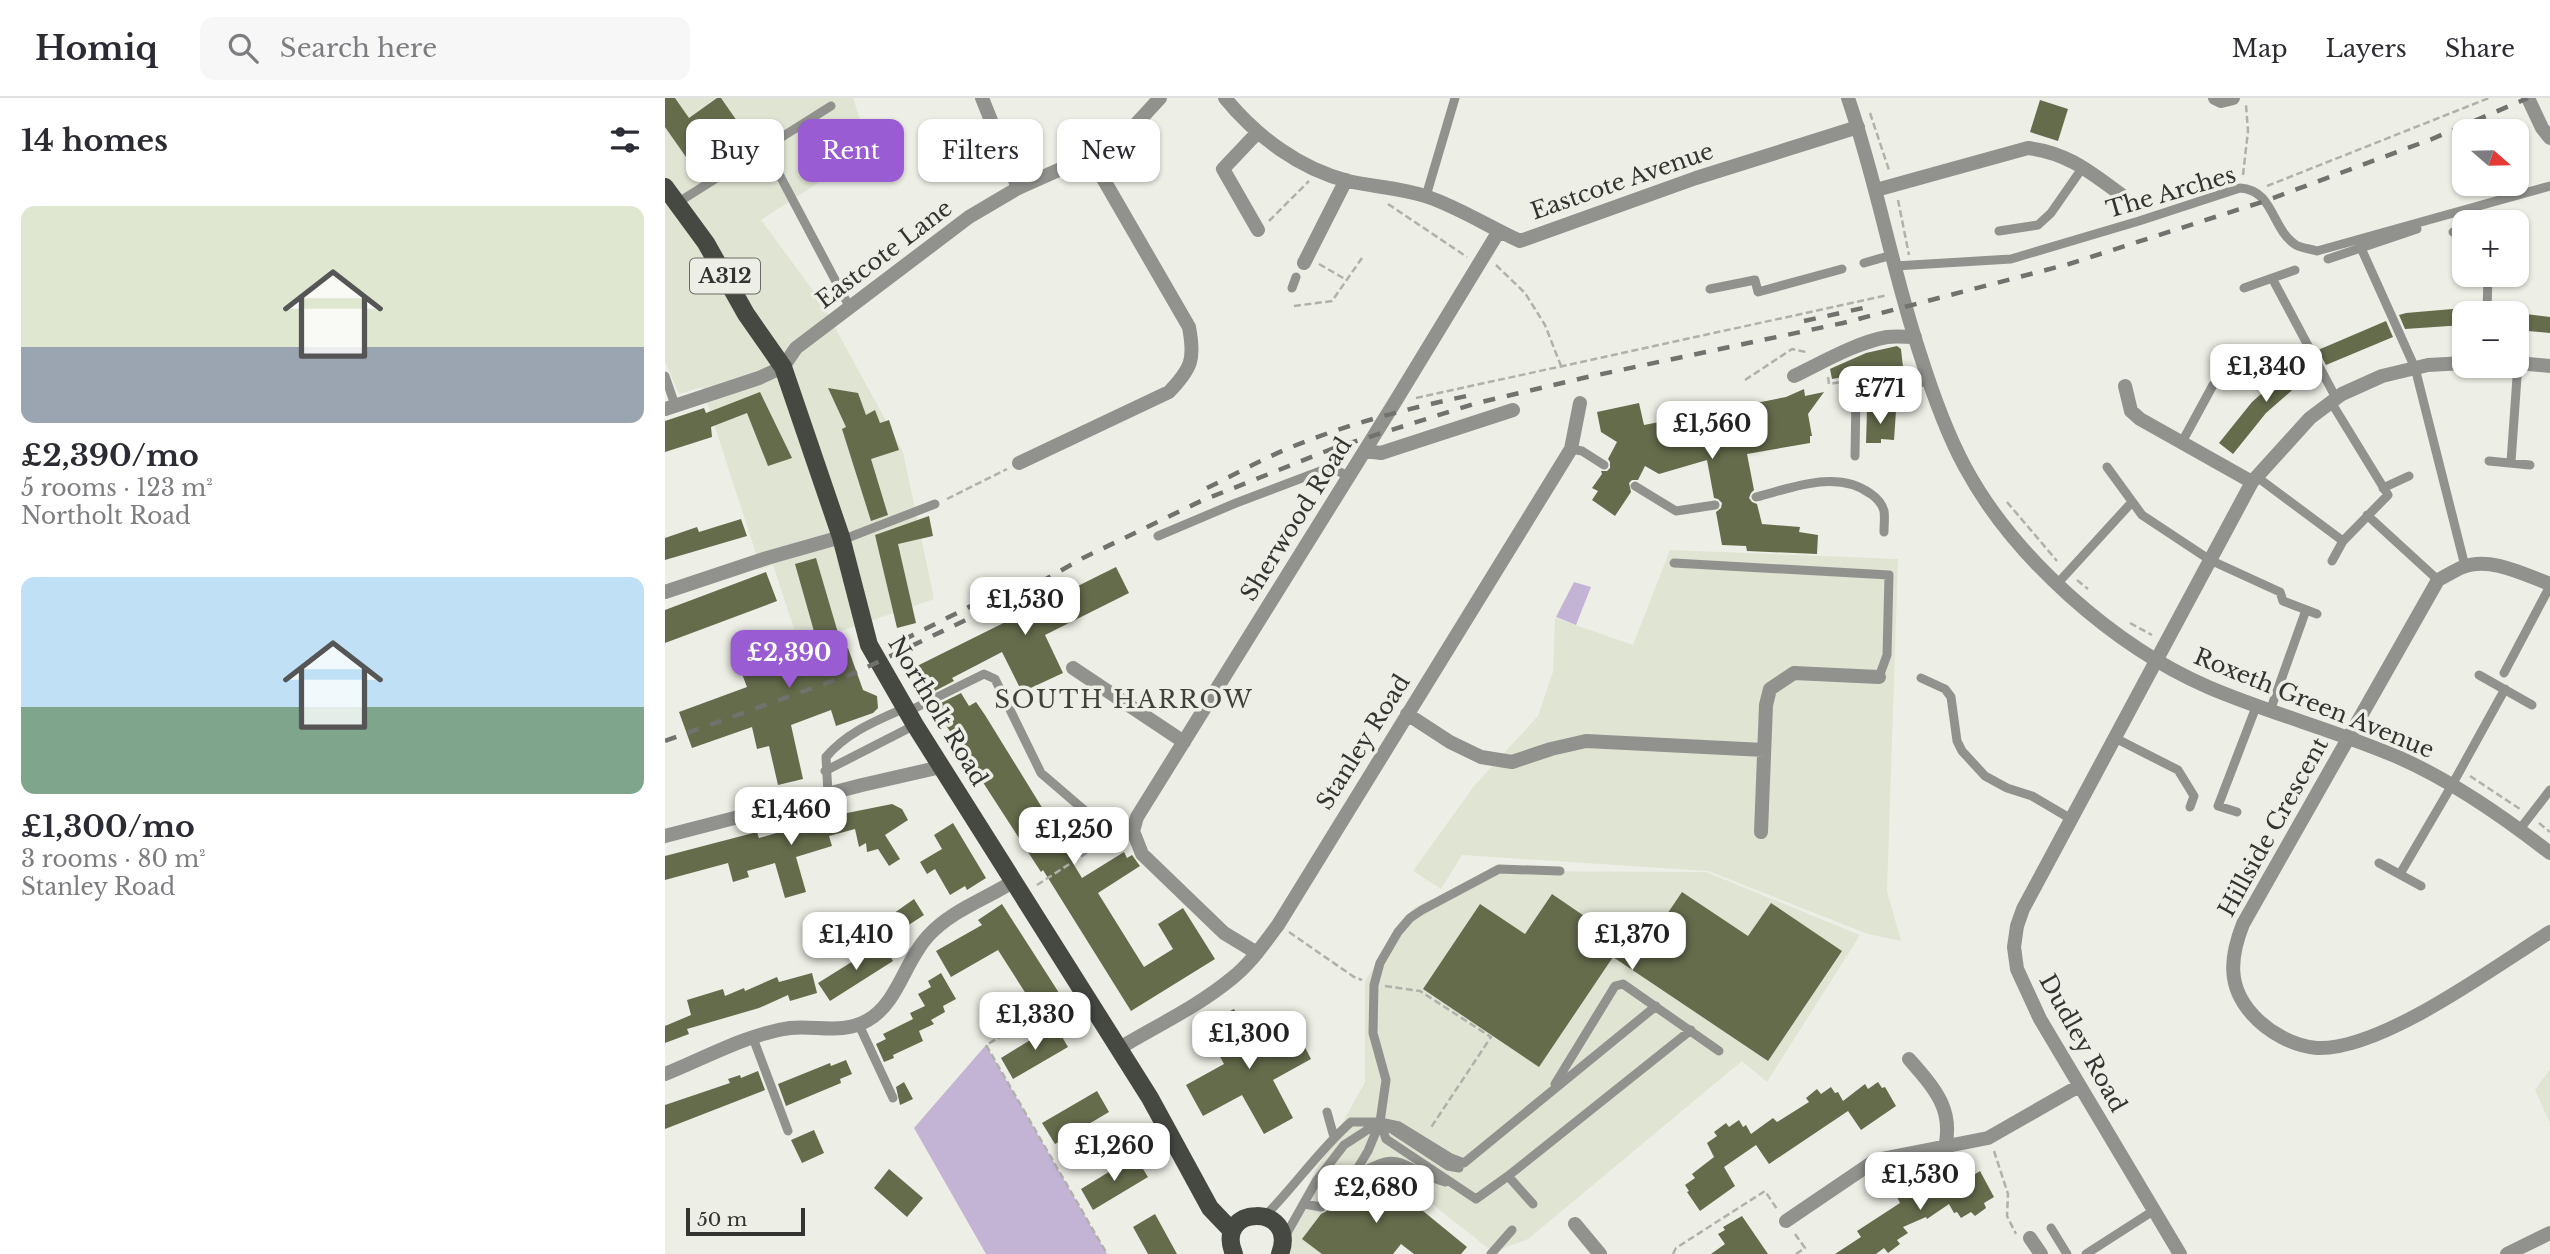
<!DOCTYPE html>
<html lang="en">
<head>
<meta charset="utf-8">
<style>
	:root { --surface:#fff; --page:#f7f7f7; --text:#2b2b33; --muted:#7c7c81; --line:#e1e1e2; --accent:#9a5cd3 }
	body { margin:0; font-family:"Libre Baskerville",serif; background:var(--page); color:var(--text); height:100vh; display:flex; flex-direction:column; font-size:26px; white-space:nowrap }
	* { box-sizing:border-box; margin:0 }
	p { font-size:23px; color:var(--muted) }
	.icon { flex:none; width:38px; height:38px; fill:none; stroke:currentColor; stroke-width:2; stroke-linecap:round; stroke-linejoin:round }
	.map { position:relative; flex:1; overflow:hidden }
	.drawer { display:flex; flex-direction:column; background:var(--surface); width:665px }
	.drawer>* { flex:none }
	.guide { position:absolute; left:21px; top:21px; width:665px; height:63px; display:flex; gap:14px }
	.needle { width:46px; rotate:110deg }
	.fabs { position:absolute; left:1787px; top:21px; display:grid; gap:14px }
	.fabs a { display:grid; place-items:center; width:77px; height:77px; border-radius:14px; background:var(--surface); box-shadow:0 2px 5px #0004; font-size:35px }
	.scale { position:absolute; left:21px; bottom:18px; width:119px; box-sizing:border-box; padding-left:7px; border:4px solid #333431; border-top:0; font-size:19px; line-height:24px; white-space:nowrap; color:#333431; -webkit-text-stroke:5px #edefe6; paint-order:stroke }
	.price { position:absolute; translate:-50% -60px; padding:0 16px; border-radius:14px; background:#fff; color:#222; font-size:23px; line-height:46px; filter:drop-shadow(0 2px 4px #0008) }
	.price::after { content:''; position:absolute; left:50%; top:42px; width:21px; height:16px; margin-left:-10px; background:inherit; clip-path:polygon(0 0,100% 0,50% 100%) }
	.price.selected { background:var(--accent); color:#fff }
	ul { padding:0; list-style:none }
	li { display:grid; align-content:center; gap:14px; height:371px; padding:0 21px }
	li span { display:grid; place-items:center; height:217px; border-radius:14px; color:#555 }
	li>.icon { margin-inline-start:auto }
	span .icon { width:126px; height:126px; fill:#fffc; stroke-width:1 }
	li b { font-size:30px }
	h2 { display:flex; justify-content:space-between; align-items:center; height:84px; padding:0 21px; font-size:30px }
	.pill { padding:0 24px; border-radius:14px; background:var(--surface); box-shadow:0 2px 5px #0004; font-size:24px; line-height:63px }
	.pill.selected { background:var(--accent); color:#fff }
	header { display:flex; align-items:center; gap:42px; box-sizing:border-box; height:98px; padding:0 35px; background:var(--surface); border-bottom:2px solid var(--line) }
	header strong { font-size:33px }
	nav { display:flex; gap:38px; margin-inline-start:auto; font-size:24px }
	.search { width:490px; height:63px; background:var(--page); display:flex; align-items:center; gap:18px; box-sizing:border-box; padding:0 24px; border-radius:14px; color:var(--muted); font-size:26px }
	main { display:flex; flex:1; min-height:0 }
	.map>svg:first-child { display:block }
	.built { fill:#dfe4d3 }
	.green { fill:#c3b4d5 }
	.building { fill:#656c4c }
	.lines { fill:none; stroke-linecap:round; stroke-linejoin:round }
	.path { stroke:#afb1aa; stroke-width:2.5; stroke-dasharray:7 3.5; stroke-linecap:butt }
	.service { stroke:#91928e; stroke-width:9 }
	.minor { stroke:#91928e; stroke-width:14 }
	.tertiary { stroke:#91928e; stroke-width:14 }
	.primary { stroke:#464842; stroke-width:18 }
	.rail { stroke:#71726d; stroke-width:4.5; stroke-dasharray:12 12; stroke-linecap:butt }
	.labels { text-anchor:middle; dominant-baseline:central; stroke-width:7; stroke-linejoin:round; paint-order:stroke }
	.shield { fill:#edefe6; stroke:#6b6c67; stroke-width:2 }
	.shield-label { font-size:21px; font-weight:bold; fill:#333431 }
	.street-label { font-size:23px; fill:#333431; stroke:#edefe6 }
	.neighbourhood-label { font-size:24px; letter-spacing:2px; fill:#3f413a; stroke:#edefe6 }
</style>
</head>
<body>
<header>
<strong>Homiq</strong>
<div class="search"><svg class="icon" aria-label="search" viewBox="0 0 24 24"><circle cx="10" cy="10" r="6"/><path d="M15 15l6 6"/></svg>Search here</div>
<nav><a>Map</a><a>Layers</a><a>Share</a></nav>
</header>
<main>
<section class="drawer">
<h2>14 homes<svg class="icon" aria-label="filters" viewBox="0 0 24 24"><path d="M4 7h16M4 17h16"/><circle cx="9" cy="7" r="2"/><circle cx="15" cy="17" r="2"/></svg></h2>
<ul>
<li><span style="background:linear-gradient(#dfe7d0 65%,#9aa5b1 0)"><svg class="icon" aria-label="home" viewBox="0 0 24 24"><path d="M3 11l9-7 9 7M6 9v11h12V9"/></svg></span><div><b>£2,390/mo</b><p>5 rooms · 123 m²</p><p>Northolt Road</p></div></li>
<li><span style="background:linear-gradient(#bfe0f5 60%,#7fa58c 0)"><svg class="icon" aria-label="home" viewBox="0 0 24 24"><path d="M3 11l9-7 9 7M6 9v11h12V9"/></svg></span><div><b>£1,300/mo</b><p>3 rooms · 80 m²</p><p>Stanley Road</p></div></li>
</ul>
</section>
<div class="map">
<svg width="1885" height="1156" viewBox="0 0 1885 1156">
	<rect width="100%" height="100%" fill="#edefe6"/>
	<!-- built -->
	<path class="built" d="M 0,0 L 188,0 L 205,51 L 96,122 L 155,202 L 238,354 L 269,501 L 150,542 L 133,543 L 108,467 L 96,471 L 37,289 L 14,296 L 0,264 Z
		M 1005,452 L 1233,461 L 1222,793 L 1236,843 L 1203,836 L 1043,773 L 797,757 L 776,791 L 748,773 L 809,688 L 873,618 L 888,574 L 890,520 L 968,547 Z
		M 828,773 L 1041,774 L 1195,837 L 1102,984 L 1077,963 L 863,1141 L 828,1154 L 734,1080 L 670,1156 L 626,1156 L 622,1144 L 632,1107 L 700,984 L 700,883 L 748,810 Z
		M 1885,971 L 1885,1025 L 1870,992 Z"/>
	<!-- green -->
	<path class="green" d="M 909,484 L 926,489 L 911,527 L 891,519 Z
		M 321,947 L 442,1156 L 321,1156 L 249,1030 Z"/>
	<!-- building -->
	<path class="building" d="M 0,0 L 10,0 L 24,20 L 52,0 L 56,0 L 86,43 L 35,79 L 0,29 Z
		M 1375,2 L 1403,11 L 1393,43 L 1365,34 Z
		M 1799,210 L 1799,227 L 1740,231 L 1734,217 L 1741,215 Z
		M 1852,215 L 1885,219 L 1885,235 L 1852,232 Z
		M 1721,223 L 1728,239 L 1661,267 L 1653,252 Z
		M 1232,248 L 1236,251 L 1238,269 L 1167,281 L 1165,271 L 1167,270 L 1201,255 Z
		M 1640,257 L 1649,273 L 1601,315 L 1568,356 L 1554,345 L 1587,304 Z
		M 163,290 L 193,295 L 201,317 L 210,312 L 215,325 L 224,322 L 234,352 L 206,361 L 223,417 L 206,423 L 177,331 L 181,329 Z
		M 1139,291 L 1140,298 L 1159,294 L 1143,316 L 1147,338 L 1145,338 L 1145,345 L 1082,356 L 1089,392 L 1086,395 L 1084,400 L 1087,404 L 1092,406 L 1097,426 L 1135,429 L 1134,434 L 1153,437 L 1152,456 L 1082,453 L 1081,448 L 1057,447 L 1051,414 L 1056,410 L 1057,405 L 1053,401 L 1049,400 L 1042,362 L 994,376 L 980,368 L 973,382 L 967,382 L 964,385 L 966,394 L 950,418 L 927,402 L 933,393 L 927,390 L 937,376 L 936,373 L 942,373 L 945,370 L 945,364 L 943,361 L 952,344 L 936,334 L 932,314 L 974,305 L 979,327 L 1121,299 Z
		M 95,294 L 127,360 L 103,368 L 82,315 L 46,329 L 47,339 L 0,354 L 0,323 L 39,310 L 41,315 Z
		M 1202,312 L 1231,313 L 1229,342 L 1216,341 L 1216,345 L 1201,345 Z
		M 264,418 L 268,438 L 233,446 L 251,525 L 232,530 L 210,437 Z
		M 76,421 L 82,438 L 0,462 L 0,440 L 32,429 L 34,434 Z
		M 151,460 L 178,552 L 183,550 L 198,592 L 212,598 L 213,610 L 208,615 L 171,628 L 166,612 L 126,627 L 138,681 L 113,687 L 104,648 L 92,651 L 87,629 L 27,650 L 14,614 L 82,589 L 77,576 L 131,557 L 129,552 L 152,544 L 130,466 Z
		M 451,469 L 464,495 L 380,537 L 398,575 L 357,594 L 337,554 L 287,580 L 289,583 L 264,596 L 262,592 L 260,593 L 248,570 Z
		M 101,474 L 112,503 L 0,545 L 0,512 Z
		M 296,595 L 304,608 L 311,604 L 320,617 L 389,729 L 391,728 L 407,754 L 403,757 L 417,780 L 459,754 L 462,760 L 467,757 L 475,768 L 433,795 L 479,869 L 508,851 L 493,826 L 518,810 L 550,861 L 466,913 L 378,772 L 376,774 L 275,618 L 270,608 Z
		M 227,706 L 237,711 L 243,722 L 220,737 L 235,761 L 224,768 L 213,751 L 202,754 L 201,745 L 194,749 L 190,731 L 164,738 L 167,748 L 131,759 L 141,794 L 120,800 L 110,765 L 82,773 L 84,779 L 68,784 L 63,765 L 0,782 L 0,758 L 92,734 L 94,740 L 177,716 Z
		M 288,725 L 321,780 L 302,792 L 300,788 L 285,797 L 270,771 L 262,776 L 255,764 L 277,751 L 269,737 Z
		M 1017,794 L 1083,838 L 1106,805 L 1177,853 L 1103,963 L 948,859 L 874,969 L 758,891 L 815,806 L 860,836 L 887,796 L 975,856 Z
		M 249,801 L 259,817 L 239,830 L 242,835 L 220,849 L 208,830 Z
		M 337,806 L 396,898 L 372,913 L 333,852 L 286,879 L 271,853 L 317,827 L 313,822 Z
		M 217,845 L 228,863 L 165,903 L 153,885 Z
		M 147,875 L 152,895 L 125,903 L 123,897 L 94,910 L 22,931 L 24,936 L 0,945 L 0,928 L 26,917 L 22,902 L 58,891 L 60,898 L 79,890 L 80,893 L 112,879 L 114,884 Z
		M 276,875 L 291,901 L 278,908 L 280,914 L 266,922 L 269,926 L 254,933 L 258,943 L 228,957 L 229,960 L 219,964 L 211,946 L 221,941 L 218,936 L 248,921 L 245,915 L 260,908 L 253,896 L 266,889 L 263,883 Z
		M 569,911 L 589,949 L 629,928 L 646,961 L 608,982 L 628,1020 L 599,1036 L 577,997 L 538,1018 L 521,987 L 559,966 L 538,927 Z
		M 390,927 L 403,949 L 348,981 L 336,960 Z
		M 181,962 L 187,976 L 175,981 L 176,985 L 121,1008 L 113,986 L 165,965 L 166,968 Z
		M 93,973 L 100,992 L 0,1031 L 0,1007 L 65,985 L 63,981 L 75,977 L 76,980 Z
		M 239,984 L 248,1001 L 235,1007 L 231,989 Z
		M 1213,984 L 1217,990 L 1220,989 L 1231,1008 L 1196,1032 L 1183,1013 L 1104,1066 L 1091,1047 L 1059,1069 L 1070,1088 L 1035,1113 L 1022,1094 L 1024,1093 L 1020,1087 L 1030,1080 L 1027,1076 L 1049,1059 L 1042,1045 L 1052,1038 L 1049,1034 L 1061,1025 L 1064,1029 L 1074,1022 L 1078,1029 L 1081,1027 L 1086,1036 L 1108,1020 L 1112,1024 L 1144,1004 L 1141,1000 L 1152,991 L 1156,996 L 1166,989 L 1170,995 L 1173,994 L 1178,1003 L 1200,986 L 1203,991 Z
		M 432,993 L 444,1014 L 390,1046 L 377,1025 Z
		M 149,1032 L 159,1055 L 137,1065 L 126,1042 Z
		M 470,1058 L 483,1079 L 428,1112 L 416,1091 Z
		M 224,1071 L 258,1100 L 242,1119 L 209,1090 Z
		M 1315,1073 L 1329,1099 L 1319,1105 L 1321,1110 L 1310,1118 L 1306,1114 L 1296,1120 L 1292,1114 L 1289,1115 L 1284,1106 L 1262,1121 L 1261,1119 L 1238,1129 L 1243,1135 L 1232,1142 L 1235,1146 L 1223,1155 L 1219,1150 L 1211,1156 L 1170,1156 L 1196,1139 L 1192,1133 L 1235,1105 L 1232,1099 L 1267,1076 L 1280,1095 Z
		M 677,1075 L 680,1077 L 679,1082 L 682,1087 L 687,1088 L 692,1085 L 718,1105 L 730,1090 L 802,1149 L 796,1156 L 749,1156 L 736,1146 L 728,1156 L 657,1156 L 637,1141 L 656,1116 L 662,1113 L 662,1106 L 657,1101 Z
		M 490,1116 L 512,1156 L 483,1156 L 468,1129 Z
		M 1077,1118 L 1103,1156 L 1046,1156 L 1060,1146 L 1053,1136 L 1060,1132 L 1058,1129 Z"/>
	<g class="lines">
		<!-- path -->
		<path class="path" d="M 1205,15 L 1224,72
			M 1578,77 L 1583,33 L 1581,7
			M 1602,88 L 1824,0
			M 1233,102 L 1244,157
			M 723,106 L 802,159
			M 604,123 L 644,83
			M 654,166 L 680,181
			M 831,167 L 860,195 L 880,227 L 896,268
			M 629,208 L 667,203 L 697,160
			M 1163,279 L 1164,286 L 1244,272
			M 1080,282 L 1127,251 L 1141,254
			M 751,300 L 1223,197
			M 282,401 L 342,371
			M 1342,404 L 1392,463
			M 1412,482 L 1423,491
			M 1465,525 L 1487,537
			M 1644,609 L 1678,619
			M 1805,678 L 1855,711
			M 1874,725 L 1885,734
			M 372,787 L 440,743
			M 624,834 L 689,879 L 697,882
			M 720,888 L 755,893 L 826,939 L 765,1031
			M 397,915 L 372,918 L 321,947 L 442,1156
			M 1329,1053 L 1343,1096 L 1342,1118 L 1351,1136
			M 1130,1136 L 1140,1150 L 1131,1156
			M 1008,1156 L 1011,1150 L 1100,1093 L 1112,1111"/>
		<!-- service -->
		<path class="service" d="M 114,76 L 185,210
			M 761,98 L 790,0
			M 12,105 L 166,8
			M 1334,133 L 1373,127 L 1386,115 L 1418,69
			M 1788,134 L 1799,138
			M 1696,150 L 1750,270 L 1800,468
			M 1852,154 L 1856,155
			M 1663,161 L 1752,131
			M 1199,165 L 1227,157
			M 1230,168 L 1346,161 L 1474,123 L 1575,90 C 1609,92 1606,131 1631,147 C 1636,150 1646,151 1652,153 L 1885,88
			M 1607,180 L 1671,300
			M 627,190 L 631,179
			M 1579,190 L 1630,172
			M 1045,191 L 1090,182 L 1093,194 L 1177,171
			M 1822,215 L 1823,177
			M 0,278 L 10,307
			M 1666,304 L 1723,397 L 1678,443 L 1667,463
			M 1517,344 L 1548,287
			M 906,351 L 917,353 L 939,367
			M 1190,358 L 1191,296 L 1264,283
			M 1824,363 L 1865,367
			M 1846,364 L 1853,265
			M 1442,369 L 1477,417 L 1545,462 L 1615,494 L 1618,503 L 1652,516
			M 1592,379 L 1678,443
			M 970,388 L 1011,413 L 1050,407
			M 1718,390 L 1744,378
			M 1091,399 C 1127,390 1172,371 1206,396 C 1212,400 1217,406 1219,413 C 1220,419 1219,427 1219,434
			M 1702,417 L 1773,482
			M 493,438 L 571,405 L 666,369 L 684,379
			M 177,442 L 270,406
			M 1009,465 L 1224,477 L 1222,557 L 1214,579
			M 1392,486 L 1467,404
			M 1839,575 L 1885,488
			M 1814,577 L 1867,607
			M 1256,580 L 1280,591 L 1286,599 L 1292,643 L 1297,653 L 1320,678 L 1342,690 L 1367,698 L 1406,721
			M 1605,613 L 1641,512
			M 242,614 L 319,576 L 330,581 L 376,675 L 426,718 L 452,736 L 468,733
			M 1450,640 L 1513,672 L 1529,698 L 1525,709
			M 160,673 L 250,627
			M 163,696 L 161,659 C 182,634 211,623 240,610
			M 1572,714 L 1553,708 L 1591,609
			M 1855,731 L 1885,692
			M 1714,765 L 1756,788
			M 1735,776 L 1787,687 L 1840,591
			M 194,927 L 228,1000
			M 88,940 L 123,1033
			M 890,986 L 950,888 L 958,886 L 1054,953
			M 662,1014 L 669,1039
			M 715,1024 L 721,1041 L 811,1101 L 843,1078 L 1026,932
			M 722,1028 L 783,1068 L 794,1070
			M 843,1078 L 868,1106
			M 687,1080 C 739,1048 731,1069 780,1084
			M 686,1081 L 703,1053 L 715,1024 L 721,982 L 708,935 L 709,887 L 715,865 L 733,834 L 745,820 L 757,812 L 834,771 L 895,773
			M 639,1106 L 656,1109
			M 600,1118 C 630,1088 654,1052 686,1024 L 715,1024 L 734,1028 L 786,1060 L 799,1065 L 991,908
			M 1386,1130 L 1402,1156
			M 618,1142 L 652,1082 L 679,1047 L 713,1025
			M 826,1156 L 847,1132
			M 1421,1156 L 1488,1113"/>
		<!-- minor -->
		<path class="minor" d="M 317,0 L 353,90
			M 560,0 C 592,39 635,71 683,83 C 709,89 738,90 763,99 C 795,110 824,129 855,143 L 1031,80 L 1193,29
			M 1550,0 L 1556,3 L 1568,0
			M 1863,0 L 1877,30 L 1885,40
			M 593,34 L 558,71 L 593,132
			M 1211,92 L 1363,50 C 1404,55 1426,75 1458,98
			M 639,165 L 681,82
			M 1852,265 L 1885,268
			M 1129,278 C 1158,264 1190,245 1222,239 C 1231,238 1241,239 1250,239
			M 1460,288 L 1466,313 L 1475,321 L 1587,384
			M 0,311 L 94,280 L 118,269
			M 700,353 L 716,355 L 848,312
			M 354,365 L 504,294 C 527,270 530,261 524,229 L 425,58
			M 1885,486 C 1860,477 1825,458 1798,469 C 1790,472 1781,478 1773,482 L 1578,826 C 1565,859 1562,888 1587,916 C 1603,934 1628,948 1652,950 C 1716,953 1829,869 1885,834
			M 0,494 L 102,460 L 176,439
			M 408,570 L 519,644
			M 742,616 L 785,644 L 816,659 L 847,664 L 886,651 L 921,643 L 1099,652
			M 1096,734 L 1101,607 L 1105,591 L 1129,575 L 1214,579
			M 0,738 L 197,687 L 276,669
			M 592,855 L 559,835 L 477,756 L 468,733 L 472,719 L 730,304 L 834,133
			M 453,951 C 491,928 532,909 566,881 C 585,866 599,846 613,827 L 906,351 L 915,305
			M 1244,961 C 1269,990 1289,1010 1280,1050
			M 0,976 C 40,960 82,936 125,930 C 151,927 178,937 203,922 C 233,905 240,862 264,837 C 287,812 321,801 349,783
			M 1121,1123 L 1211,1062 L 1323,1040 L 1414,988
			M 910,1126 L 935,1156
			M 1365,1140 L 1376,1156
			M 1515,1156 L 1375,921 L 1352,871 L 1349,849 L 1352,828 L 1358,811 L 1587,384 L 1645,320 L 1677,296 L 1717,278 L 1763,267 L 1799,265"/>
		<!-- tertiary -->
		<path class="tertiary" d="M 1183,0 C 1212,84 1227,172 1255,256 C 1267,294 1281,334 1300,369 C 1349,460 1449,548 1543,589 C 1606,616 1673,633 1735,660 C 1789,684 1839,719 1885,755
			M 118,269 L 131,250 L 304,119 L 353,90 L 425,58 L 461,37 L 495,0
			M 1842,1156 L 1885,1135"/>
		<!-- primary -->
		<path class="primary" d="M 0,89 L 41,145 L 81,216 L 118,269 L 176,439 L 204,547 L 250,627 L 485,1000 L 545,1110 L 567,1133
			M 569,1156 C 548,1106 634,1105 615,1156"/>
		<!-- rail -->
		<path class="rail" d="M 1139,223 L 1207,208
			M 542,390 C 571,376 599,360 629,348 C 688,324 749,309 811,296
			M 238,542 L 366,478
			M 0,643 L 192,574 L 351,498 L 418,460 L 536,403 L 669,350 L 812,305 L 918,280 L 1178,225 L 1404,166 L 1600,103 L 1767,41 L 1863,0"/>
	</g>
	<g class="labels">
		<!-- shield labels -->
		<rect class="shield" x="25" y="160.5" width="70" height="35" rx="5"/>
		<g class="shield-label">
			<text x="60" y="178">A312</text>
		</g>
		<!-- street labels -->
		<g class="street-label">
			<text transform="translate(957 83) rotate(-19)">Eastcote Avenue</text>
			<text transform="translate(1506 94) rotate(-16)">The Arches</text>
			<text transform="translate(219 156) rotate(-37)">Eastcote Lane</text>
			<text transform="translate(631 421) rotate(-58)">Sherwood Road</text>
			<text transform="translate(1649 605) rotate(22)">Roxeth Green Avenue</text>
			<text transform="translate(273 613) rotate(59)">Northolt Road</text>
			<text transform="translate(698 644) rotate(-58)">Stanley Road</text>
			<text transform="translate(1608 729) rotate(-61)">Hillside Crescent</text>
			<text transform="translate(1418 945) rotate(61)">Dudley Road</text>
		</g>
		<!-- neighbourhood labels -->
		<g class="neighbourhood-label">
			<text x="459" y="601">SOUTH HARROW</text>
		</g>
	</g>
</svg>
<div class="fabs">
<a><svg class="needle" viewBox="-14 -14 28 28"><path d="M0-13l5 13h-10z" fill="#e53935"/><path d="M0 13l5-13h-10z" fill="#7c7c81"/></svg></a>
<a>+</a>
<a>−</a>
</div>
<div class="scale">50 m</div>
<b class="price" style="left:1601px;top:306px">£1,340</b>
<b class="price" style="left:1215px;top:328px">£771</b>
<b class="price" style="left:1047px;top:363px">£1,560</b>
<b class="price" style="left:360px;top:539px">£1,530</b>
<b class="price selected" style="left:124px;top:592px">£2,390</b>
<b class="price" style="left:126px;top:749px">£1,460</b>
<b class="price" style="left:409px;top:769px">£1,250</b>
<b class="price" style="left:191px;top:874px">£1,410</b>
<b class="price" style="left:967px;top:874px">£1,370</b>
<b class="price" style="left:370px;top:954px">£1,330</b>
<b class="price" style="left:584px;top:973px">£1,300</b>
<b class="price" style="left:449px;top:1085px">£1,260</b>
<b class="price" style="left:1255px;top:1114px">£1,530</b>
<b class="price" style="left:711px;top:1127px">£2,680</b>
<div class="guide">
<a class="pill">Buy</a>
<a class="pill selected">Rent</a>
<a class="pill">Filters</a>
<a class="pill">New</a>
</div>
</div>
</main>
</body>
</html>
